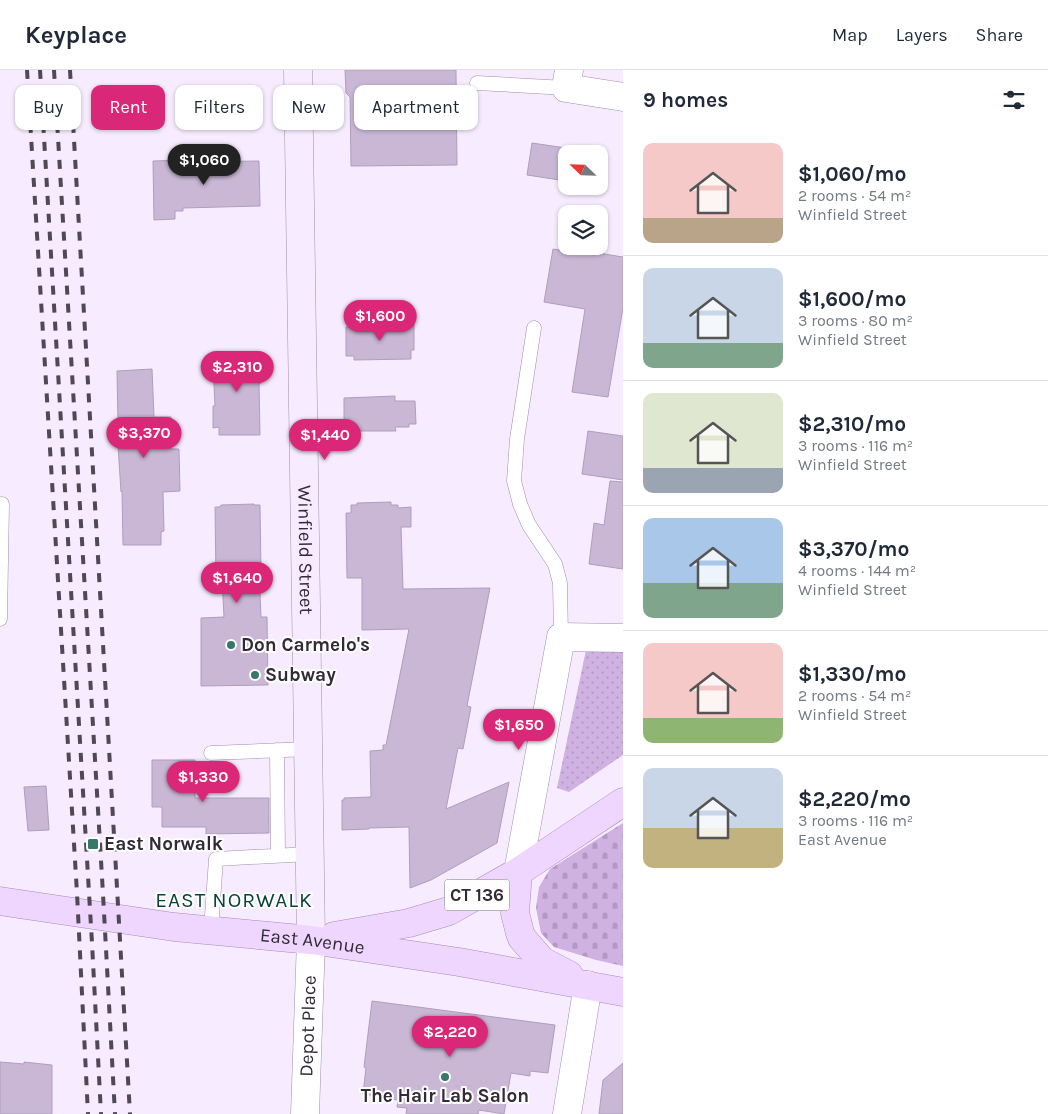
<!DOCTYPE html>
<html lang="en">
<head>
<meta charset="utf-8">
<style>
	:root { --surface:#fff; --page:#f6f6f7; --text:#1f2937; --muted:#747a83; --line:#e0e1e3; --accent:#db2777 }
	body { margin:0; font-family:Karla,sans-serif; background:var(--page); color:var(--text); height:100vh; display:flex; flex-direction:column; font-size:19px; white-space:nowrap }
	* { box-sizing:border-box; margin:0 }
	p { font-size:16px; color:var(--muted) }
	.icon { flex:none; width:28px; height:28px; fill:none; stroke:currentColor; stroke-width:2; stroke-linecap:round; stroke-linejoin:round }
	.map { position:relative; flex:1; overflow:hidden }
	.panel { display:flex; flex-direction:column; background:var(--surface); width:425px }
	.panel>* { flex:none }
	.guide { position:absolute; left:15px; top:15px; width:475px; height:45px; display:flex; gap:10px }
	.needle { width:32px; rotate:293deg }
	.fabs { position:absolute; left:558px; top:75px; display:grid; gap:10px }
	.fabs a { display:grid; place-items:center; width:50px; height:50px; border-radius:10px; background:var(--surface); box-shadow:0 1px 4px #0004; font-size:25px }
	.price { position:absolute; translate:-50% -42px; padding:0 11px; border-radius:18px; background:var(--accent); color:#fff; font-size:16px; line-height:32px; filter:drop-shadow(0 1px 2px #0008) }
	.price::after { content:''; position:absolute; left:50%; top:30px; width:15px; height:11px; margin-left:-8px; background:inherit; clip-path:polygon(0 0,100% 0,50% 100%) }
	.price.selected { background:#222; color:#fff }
	ul { padding:0; list-style:none }
	li { display:flex; align-items:center; gap:15px; height:125px; padding:0 20px }
	li+li { border-top:1px solid var(--line) }
	li span { display:grid; place-items:center; flex:none; width:140px; height:100px; border-radius:10px; color:#555 }
	li>.icon { margin-inline-start:auto }
	span .icon { width:60px; height:60px; fill:#fffc; stroke-width:1 }
	li b { font-size:21px }
	h2 { display:flex; justify-content:space-between; align-items:center; height:60px; padding:0 20px; font-size:21px }
	.tag { padding:0 18px; border-radius:10px; background:var(--surface); box-shadow:0 1px 4px #0004; font-size:18px; line-height:45px }
	.tag.selected { background:var(--accent); color:#fff }
	header { display:flex; align-items:center; gap:30px; box-sizing:border-box; height:70px; padding:0 25px; background:var(--surface); border-bottom:1px solid var(--line) }
	header strong { font-size:24px }
	nav { display:flex; gap:28px; margin-inline-start:auto; font-size:18px }
	main { display:flex; flex:1; min-height:0 }
	.map>svg:first-child { display:block }
	.grass { fill:url(#grass-dots) }
	.cemetery { fill:url(#cemetery-stones) }
	.building { fill:#c9b7d5; stroke:#af9ebb }
	.lines { fill:none; stroke-linecap:round; stroke-linejoin:round }
	.lane-casing { stroke:#a08eab; stroke-width:15 }
	.street-casing { stroke:#a08eab; stroke-width:29 }
	.secondary-casing { stroke:#a08eab; stroke-width:29 }
	.primary-casing { stroke:#a689b8; stroke-width:29 }
	.lane { stroke:#fff; stroke-width:14 }
	.street { stroke:#fff; stroke-width:28 }
	.secondary { stroke:#f7ebff; stroke-width:28 }
	.primary { stroke:#efd6fe; stroke-width:28 }
	.rail { stroke:#4f4855; stroke-width:4; stroke-dasharray:9 9; stroke-linecap:butt }
	.poi-dot { fill:#367869; stroke:#fefefe; stroke-width:2 }
	.labels { text-anchor:middle; dominant-baseline:central; stroke-width:4; stroke-linejoin:round; paint-order:stroke }
	.shield { fill:#fefefe; stroke:#6f6a73; stroke-width:1 }
	.shield-label { font-size:18px; font-weight:bold; fill:#322b37 }
	.street-label { font-size:19px; fill:#322b37; stroke:#fefefe }
	.poi-label { font-size:19px; font-weight:bold; fill:#322b37; stroke:#fefefe; text-anchor:start }
	.quarter-label { font-size:21px; letter-spacing:1px; fill:#094338; stroke:#fefefe }
</style>
</head>
<body>
<header>
<strong>Keyplace</strong>
<nav><a>Map</a><a>Layers</a><a>Share</a></nav>
</header>
<main>
<div class="map">
<svg width="623" height="1044" viewBox="0 0 623 1044">
	<defs>
		<pattern id="grass-dots" width="8" height="8" patternUnits="userSpaceOnUse" patternTransform="scale(1.25)"><rect width="8" height="8" fill="#cfb1e2"/><path d="M2 2h.1M6 6h.1" fill="none" stroke="#b298c2" stroke-width="1.8" stroke-linecap="round"/></pattern>
		<pattern id="cemetery-stones" width="16" height="16" patternUnits="userSpaceOnUse" patternTransform="scale(1.25)"><rect width="16" height="16" fill="#cfb1e2"/><path d="M2 7V4a2 2 0 0 1 4 0v3zM10 15v-3a2 2 0 0 1 4 0v3z" fill="#b298c2"/></pattern>
	</defs>
	<rect width="100%" height="100%" fill="#f7ecff"/>
	<!-- grass -->
	<path class="grass" d="M 586,580 L 623,580 L 623,685 L 569,722 L 557,718 Z"/>
	<!-- cemetery -->
	<path class="cemetery" d="M 623,753 L 623,896 L 596,890 L 554,877 L 541,863 L 536,838 L 539,817 L 550,799 Z"/>
	<!-- building -->
	<path class="building" d="M 345,0 L 456,0 L 457,95 L 351,96 L 350,27 L 346,23 Z
		M 532,73 L 566,78 L 566,111 L 527,105 Z
		M 187,90 L 187,92 L 259,91 L 260,136 L 183,138 L 183,141 L 175,141 L 175,149 L 154,150 L 153,91 Z
		M 553,179 L 586,184 L 586,181 L 623,187 L 623,238 L 608,327 L 572,322 L 585,239 L 544,232 Z
		M 353,254 L 414,254 L 414,280 L 411,280 L 411,289 L 354,290 L 354,286 L 346,286 L 346,257 L 353,257 Z
		M 218,282 L 261,282 L 261,313 L 259,313 L 260,365 L 219,365 L 219,357 L 213,358 L 213,336 L 215,336 L 213,293 L 219,293 Z
		M 152,299 L 154,347 L 171,347 L 171,379 L 179,379 L 180,421 L 163,422 L 164,461 L 161,462 L 161,475 L 123,475 L 122,421 L 121,422 L 118,375 L 116,375 L 115,354 L 118,354 L 117,301 Z
		M 395,326 L 395,331 L 415,331 L 416,354 L 409,354 L 409,357 L 395,357 L 396,361 L 344,361 L 344,328 Z
		M 588,361 L 623,366 L 623,410 L 582,404 Z
		M 610,411 L 623,412 L 623,499 L 589,494 L 594,453 L 604,455 Z
		M 391,432 L 391,435 L 398,435 L 398,438 L 411,437 L 411,457 L 401,457 L 403,519 L 490,518 L 467,636 L 471,637 L 463,679 L 458,678 L 446,739 L 509,712 L 497,773 L 431,810 L 410,818 L 409,757 L 369,758 L 369,759 L 342,760 L 342,730 L 344,730 L 344,728 L 371,727 L 370,681 L 383,680 L 383,675 L 386,675 L 409,559 L 362,560 L 362,508 L 347,508 L 346,443 L 351,443 L 351,435 L 357,435 L 357,433 Z
		M 254,434 L 254,435 L 260,435 L 261,502 L 259,502 L 261,547 L 267,547 L 268,615 L 201,616 L 201,548 L 224,547 L 222,509 L 216,509 L 215,437 L 220,437 L 221,435 Z
		M 152,690 L 195,690 L 195,728 L 269,728 L 269,763 L 206,764 L 206,757 L 162,757 L 162,737 L 152,737 Z
		M 46,716 L 49,760 L 28,761 L 24,717 Z
		M 372,931 L 555,955 L 548,1003 L 530,1001 L 530,1006 L 511,1003 L 504,1044 L 479,1040 L 478,1044 L 406,1044 L 407,1038 L 397,1037 L 398,1030 L 390,1029 L 390,1028 L 363,1024 L 366,998 L 364,997 Z
		M 0,992 L 24,994 L 24,992 L 52,995 L 52,1044 L 0,1044 Z
		M 623,993 L 623,1044 L 599,1044 L 603,1010 Z"/>
	<g class="lines">
		<!-- lane casing -->
		<g class="lane-casing">
			<path id="lane" d="M 477,13 L 566,18
				M 534,258 L 517,369 L 514,411 L 520,434 L 529,455 L 555,494 L 560,513 L 561,567
				M 0,549 L 2,434
				M 277,680 L 278,785
				M 211,683 L 308,679
				M 211,860 L 216,789 L 309,784"/>
		</g>
		<!-- street casing -->
		<g class="street-casing">
			<g id="street">
				<path d="M 569,0 L 566,18 L 623,27"/>
				<path d="M 518,802 L 561,567 L 623,568"/>
				<path id="s1" d="M 305,1044 L 311,870"/>
				<path d="M 567,1044 L 588,915"/>
			</g>
		</g>
		<!-- secondary casing -->
		<g class="secondary-casing">
			<g id="secondary">
				<path id="s2" d="M 298,0 L 311,870"/>
			</g>
		</g>
		<!-- primary casing -->
		<g class="primary-casing">
			<g id="primary">
				<path d="M 518,802 L 515,843 L 520,863 L 522,868 L 542,891 L 569,905"/>
				<path id="s3" d="M 0,831 L 174,857 L 311,870 L 459,892 L 623,922"/>
				<path d="M 334,866 L 409,853 L 449,841 L 518,802 L 623,732"/>
			</g>
		</g>
		<!-- lane -->
		<use href="#lane" class="lane"/>
		<!-- street -->
		<use href="#street" class="street"/>
		<!-- secondary -->
		<use href="#secondary" class="secondary"/>
		<!-- primary -->
		<use href="#primary" class="primary"/>
		<!-- rail -->
		<path class="rail" d="M 27,0 L 77,823 L 88,1044
			M 40,0 L 92,873 L 101,1044
			M 54,0 L 103,824 L 115,1044
			M 70,0 L 130,1044"/>
	</g>
	<!-- markers -->
	<g class="poi-dot">
		<circle cx="231" cy="575" r="5"/>
		<circle cx="255" cy="605" r="5"/>
		<rect x="87" y="768" width="12" height="12" rx="2.5"/>
		<circle cx="445" cy="1007" r="5"/>
	</g>
	<g class="labels">
		<!-- shield labels -->
		<rect class="shield" x="444.5" y="809.5" width="65" height="31" rx="4"/>
		<g class="shield-label">
			<text x="477" y="825">CT 136</text>
		</g>
		<!-- street labels -->
		<g class="street-label">
			<text stroke="none"><textPath href="#s2" startOffset="480">Winfield Street</textPath></text>
			<text stroke="none"><textPath href="#s3" startOffset="315">East Avenue</textPath></text>
			<text stroke="none"><textPath href="#s1" startOffset="88">Depot Place</textPath></text>
		</g>
		<!-- poi labels -->
		<g class="poi-label">
			<text x="241" y="575">Don Carmelo's</text>
			<text x="265" y="605">Subway</text>
			<text x="104" y="774">East Norwalk</text>
			<text x="445" y="1026" text-anchor="middle">The Hair Lab Salon</text>
		</g>
		<!-- quarter labels -->
		<g class="quarter-label">
			<text x="234" y="830">EAST NORWALK</text>
		</g>
	</g>
</svg>
<div class="fabs">
<a><svg class="needle" viewBox="-14 -14 28 28"><path d="M0-13l5 13h-10z" fill="#e53935"/><path d="M0 13l5-13h-10z" fill="#747a83"/></svg></a>
<a><svg class="icon" aria-label="layers" viewBox="0 0 24 24"><path d="M12 4l9 5-9 5-9-5zM3 14l9 5 9-5"/></svg></a>
</div>
<b class="price selected" style="left:204px;top:116px">$1,060</b>
<b class="price" style="left:380px;top:272px">$1,600</b>
<b class="price" style="left:237px;top:323px">$2,310</b>
<b class="price" style="left:144px;top:389px">$3,370</b>
<b class="price" style="left:325px;top:391px">$1,440</b>
<b class="price" style="left:237px;top:534px">$1,640</b>
<b class="price" style="left:519px;top:681px">$1,650</b>
<b class="price" style="left:203px;top:733px">$1,330</b>
<b class="price" style="left:450px;top:988px">$2,220</b>
<div class="guide">
<a class="tag">Buy</a>
<a class="tag selected">Rent</a>
<a class="tag">Filters</a>
<a class="tag">New</a>
<a class="tag">Apartment</a>
</div>
</div>
<section class="panel">
<h2>9 homes<svg class="icon" aria-label="filters" viewBox="0 0 24 24"><path d="M4 7h16M4 17h16"/><circle cx="9" cy="7" r="2"/><circle cx="15" cy="17" r="2"/></svg></h2>
<ul>
<li><span style="background:linear-gradient(#f6c9c9 75%,#b9a48a 0)"><svg class="icon" aria-label="home" viewBox="0 0 24 24"><path d="M3 11l9-7 9 7M6 9v11h12V9"/></svg></span><div><b>$1,060/mo</b><p>2 rooms · 54 m²</p><p>Winfield Street</p></div></li>
<li><span style="background:linear-gradient(#c9d6e8 75%,#7fa58c 0)"><svg class="icon" aria-label="home" viewBox="0 0 24 24"><path d="M3 11l9-7 9 7M6 9v11h12V9"/></svg></span><div><b>$1,600/mo</b><p>3 rooms · 80 m²</p><p>Winfield Street</p></div></li>
<li><span style="background:linear-gradient(#dfe7d0 75%,#9aa5b1 0)"><svg class="icon" aria-label="home" viewBox="0 0 24 24"><path d="M3 11l9-7 9 7M6 9v11h12V9"/></svg></span><div><b>$2,310/mo</b><p>3 rooms · 116 m²</p><p>Winfield Street</p></div></li>
<li><span style="background:linear-gradient(#a9c7e8 65%,#7fa58c 0)"><svg class="icon" aria-label="home" viewBox="0 0 24 24"><path d="M3 11l9-7 9 7M6 9v11h12V9"/></svg></span><div><b>$3,370/mo</b><p>4 rooms · 144 m²</p><p>Winfield Street</p></div></li>
<li><span style="background:linear-gradient(#f6c9c9 75%,#8fb573 0)"><svg class="icon" aria-label="home" viewBox="0 0 24 24"><path d="M3 11l9-7 9 7M6 9v11h12V9"/></svg></span><div><b>$1,330/mo</b><p>2 rooms · 54 m²</p><p>Winfield Street</p></div></li>
<li><span style="background:linear-gradient(#c9d6e8 60%,#c2b280 0)"><svg class="icon" aria-label="home" viewBox="0 0 24 24"><path d="M3 11l9-7 9 7M6 9v11h12V9"/></svg></span><div><b>$2,220/mo</b><p>3 rooms · 116 m²</p><p>East Avenue</p></div></li>
</ul>
</section>
</main>
</body>
</html>
